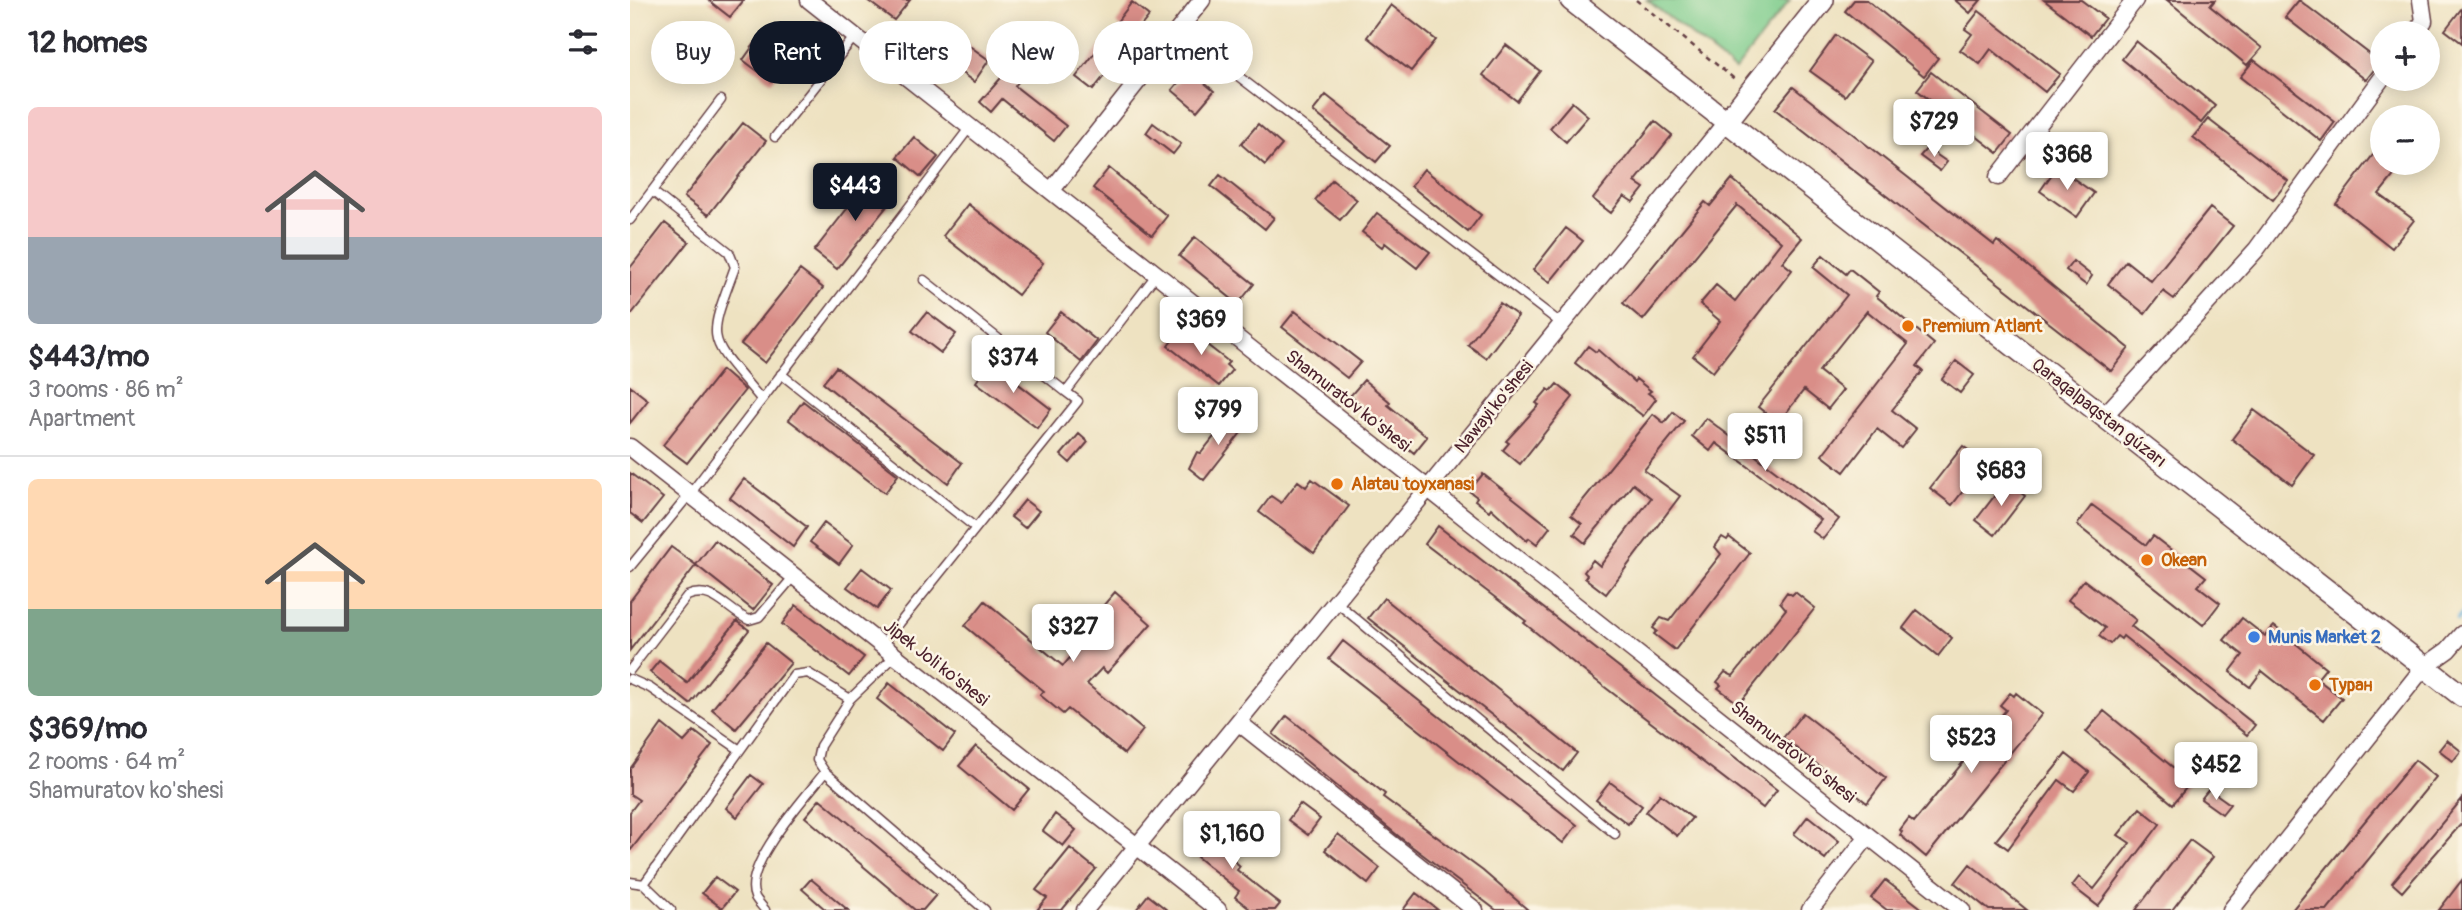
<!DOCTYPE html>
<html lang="en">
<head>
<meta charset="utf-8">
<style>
	:root { --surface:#fff; --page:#f7f7f7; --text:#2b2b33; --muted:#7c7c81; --line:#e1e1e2; --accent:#111827 }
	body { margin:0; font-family:Pangolin,sans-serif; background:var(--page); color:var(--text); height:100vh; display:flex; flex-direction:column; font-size:26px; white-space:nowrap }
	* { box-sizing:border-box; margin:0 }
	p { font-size:23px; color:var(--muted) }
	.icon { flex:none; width:38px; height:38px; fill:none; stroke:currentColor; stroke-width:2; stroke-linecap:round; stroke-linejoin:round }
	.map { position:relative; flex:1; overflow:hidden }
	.side { display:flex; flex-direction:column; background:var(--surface); width:630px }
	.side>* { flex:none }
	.top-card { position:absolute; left:21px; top:21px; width:665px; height:63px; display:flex; gap:14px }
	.fabs { position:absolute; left:1740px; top:21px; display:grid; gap:14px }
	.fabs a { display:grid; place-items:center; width:70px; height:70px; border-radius:50%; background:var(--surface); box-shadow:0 4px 18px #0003; font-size:35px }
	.price { position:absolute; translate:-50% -60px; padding:0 16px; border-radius:7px; background:#fff; color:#222; font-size:23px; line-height:46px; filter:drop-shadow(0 2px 4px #0008) }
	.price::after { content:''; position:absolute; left:50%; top:42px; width:21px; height:16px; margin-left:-10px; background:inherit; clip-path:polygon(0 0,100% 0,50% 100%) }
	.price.current { background:var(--accent); color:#fff }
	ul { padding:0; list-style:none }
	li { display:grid; align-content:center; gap:14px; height:371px; padding:0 28px }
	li+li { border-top:2px solid var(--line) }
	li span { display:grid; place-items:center; height:217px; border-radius:10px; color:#555 }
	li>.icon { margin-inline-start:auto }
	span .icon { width:126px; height:126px; fill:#fffc; stroke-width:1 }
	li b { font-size:30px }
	h2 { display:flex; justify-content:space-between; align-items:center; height:84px; padding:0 28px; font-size:30px }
	.pill { padding:0 24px; border-radius:32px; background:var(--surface); box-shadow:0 4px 18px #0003; font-size:24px; line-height:63px }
	.pill.current { background:var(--accent); color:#fff }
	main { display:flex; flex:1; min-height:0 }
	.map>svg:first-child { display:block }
	.green { fill:#7dcc8c; stroke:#64765c; stroke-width:2 }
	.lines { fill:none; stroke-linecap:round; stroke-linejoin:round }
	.stream { stroke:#63afdc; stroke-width:4.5 }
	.building { fill:#d98e88 }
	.service-casing { stroke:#633c42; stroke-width:11 }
	.minor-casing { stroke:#633c42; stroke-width:19 }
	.tertiary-casing { stroke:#633c42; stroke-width:24 }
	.path { stroke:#633c42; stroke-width:2.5; stroke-dasharray:5 5; stroke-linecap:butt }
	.service { stroke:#fff; stroke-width:8 }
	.minor { stroke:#fff; stroke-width:16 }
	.tertiary { stroke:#fff; stroke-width:21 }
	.food-dot { fill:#e8710a; stroke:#fcf5e5; stroke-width:2.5 }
	.shop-dot { fill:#3f7fe0; stroke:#fcf5e5; stroke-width:2.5 }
	.labels { text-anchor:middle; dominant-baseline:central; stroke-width:5; stroke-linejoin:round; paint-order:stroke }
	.food-label { font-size:18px; font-weight:bold; fill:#c56008; stroke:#fcf5e5; text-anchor:start }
	.street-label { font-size:18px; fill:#4a1f2b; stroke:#fcf5e5 }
	.shop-label { font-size:18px; font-weight:bold; fill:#366cbe; stroke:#fcf5e5; text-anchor:start }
</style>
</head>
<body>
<main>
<section class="side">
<h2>12 homes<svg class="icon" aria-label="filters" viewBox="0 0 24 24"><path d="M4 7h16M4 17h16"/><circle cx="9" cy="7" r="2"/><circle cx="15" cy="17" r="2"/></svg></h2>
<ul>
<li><span style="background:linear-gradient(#f6c9c9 60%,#9aa5b1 0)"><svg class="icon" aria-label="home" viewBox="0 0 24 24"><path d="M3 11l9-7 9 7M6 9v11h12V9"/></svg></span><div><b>$443/mo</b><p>3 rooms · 86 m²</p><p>Apartment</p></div></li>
<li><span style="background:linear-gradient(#ffd9b3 60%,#7fa58c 0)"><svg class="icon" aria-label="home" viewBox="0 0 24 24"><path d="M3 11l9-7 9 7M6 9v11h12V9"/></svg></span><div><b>$369/mo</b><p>2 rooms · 64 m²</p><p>Shamuratov ko'shesi</p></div></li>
</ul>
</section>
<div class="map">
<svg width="1832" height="910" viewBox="0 0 1832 910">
	<rect width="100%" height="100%" fill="#fcf5e5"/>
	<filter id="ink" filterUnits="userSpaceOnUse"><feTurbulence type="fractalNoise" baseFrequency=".0143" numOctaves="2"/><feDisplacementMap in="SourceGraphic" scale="14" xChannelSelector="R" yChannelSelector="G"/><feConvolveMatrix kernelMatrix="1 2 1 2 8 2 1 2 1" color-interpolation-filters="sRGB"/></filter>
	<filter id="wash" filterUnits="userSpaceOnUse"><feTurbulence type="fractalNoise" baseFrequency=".00686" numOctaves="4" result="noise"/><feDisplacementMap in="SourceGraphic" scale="28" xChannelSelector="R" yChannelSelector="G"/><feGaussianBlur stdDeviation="1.57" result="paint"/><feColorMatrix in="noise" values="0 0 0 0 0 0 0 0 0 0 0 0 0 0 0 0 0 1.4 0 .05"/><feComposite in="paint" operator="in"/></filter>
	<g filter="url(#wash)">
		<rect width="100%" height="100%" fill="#eee2c1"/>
		<!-- green -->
		<path class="green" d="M 1017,0 L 1160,0 L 1105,70 Z"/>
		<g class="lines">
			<!-- stream -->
			<path class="stream" d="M 1827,620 L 1832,614"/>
		</g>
		<g id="blocks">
			<!-- building -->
			<path class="building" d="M 78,0 L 114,0 L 100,17 Z
				M 237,0 L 280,0 L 264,20 Z
				M 1224,0 L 1237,0 L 1308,58 L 1294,76 L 1215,11 Z
				M 1325,0 L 1351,0 L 1340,13 Z
				M 1414,0 L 1451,0 L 1475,18 L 1461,36 Z
				M 1537,0 L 1585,0 L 1580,6 L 1632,48 L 1617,65 Z
				M 1669,0 L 1750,62 L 1736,80 L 1655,17 Z
				M 502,2 L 519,16 L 503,36 L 486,23 Z
				M 761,5 L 806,40 L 781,71 L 737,37 Z
				M 1832,8 L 1832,43 L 1815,30 Z
				M 1349,11 L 1430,74 L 1415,92 L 1361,49 L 1350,64 L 1330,50 L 1342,34 L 1335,29 Z
				M 316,29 L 359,60 L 344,82 L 301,50 Z
				M 1206,35 L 1241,61 L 1215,96 L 1180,71 Z
				M 128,39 L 157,61 L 142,82 L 113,60 Z
				M 1506,41 L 1585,106 L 1571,123 L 1492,59 Z
				M 472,44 L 489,57 L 463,90 L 446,77 Z
				M 876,45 L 910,71 L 887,101 L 853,75 Z
				M 1624,60 L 1705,122 L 1691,141 L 1610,77 Z
				M 559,70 L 584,91 L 567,111 L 542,90 Z
				M 377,71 L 389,81 L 385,86 L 436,126 L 424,141 L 372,99 L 361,112 L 350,102 Z
				M 1301,72 L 1382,135 L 1368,153 L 1287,90 Z
				M 1163,87 L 1364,245 L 1367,241 L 1499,348 L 1481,371 L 1145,109 Z
				M 696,95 L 760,146 L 746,162 L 683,111 Z
				M 942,102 L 958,116 L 936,142 L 920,128 Z
				M 1578,119 L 1658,181 L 1643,200 L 1563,137 Z
				M 1025,121 L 1042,135 L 1005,182 L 1014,188 L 1003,202 L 994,196 L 981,213 L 963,199 Z
				M 113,123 L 136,141 L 78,215 L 54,197 Z
				M 523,123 L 551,144 L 543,154 L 516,133 Z
				M 628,124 L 652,145 L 635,165 L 611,144 Z
				M 284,137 L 308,157 L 291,177 L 267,157 Z
				M 1752,143 L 1752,163 L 1774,163 L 1749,194 L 1784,220 L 1762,248 L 1706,204 Z
				M 1297,148 L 1317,162 L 1310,171 L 1290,156 Z
				M 1427,167 L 1464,193 L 1447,217 L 1410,191 Z
				M 479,168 L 537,216 L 522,235 L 463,188 Z
				M 794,169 L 851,215 L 838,232 L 781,186 Z
				M 590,175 L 644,218 L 635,229 L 581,186 Z
				M 242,177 L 266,195 L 207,269 L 184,251 Z
				M 1102,179 L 1172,238 L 1152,262 L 1162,270 L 1083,372 L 1063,356 L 1090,321 L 1070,304 L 1086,285 L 1105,301 L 1151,242 L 1107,205 L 1013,320 L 993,303 L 1075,202 L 1080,206 Z
				M 702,180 L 727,200 L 710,220 L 685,200 Z
				M 338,204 L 413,263 L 388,295 L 313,236 Z
				M 1580,208 L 1603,226 L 1544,299 L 1533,291 L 1515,314 L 1478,284 L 1496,261 L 1521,281 Z
				M 747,213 L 800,252 L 787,268 L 755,243 L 752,247 L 732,232 Z
				M 35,223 L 59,242 L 0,316 L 0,268 Z
				M 936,228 L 953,241 L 920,282 L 903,270 Z
				M 565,237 L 624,284 L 608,304 L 549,256 Z
				M 1193,255 L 1216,274 L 1220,269 L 1249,292 L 1246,296 L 1304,344 L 1287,366 L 1293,371 L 1262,410 L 1286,429 L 1271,448 L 1247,429 L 1214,472 L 1192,455 L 1278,344 L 1248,320 L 1237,311 L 1189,371 L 1213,390 L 1198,409 L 1174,390 L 1148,423 L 1128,407 L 1217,295 L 1183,267 Z
				M 1443,261 L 1462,276 L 1456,285 L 1436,270 Z
				M 170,270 L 193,288 L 135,363 L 111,344 Z
				M 870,303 L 888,316 L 856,358 L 838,345 Z
				M 665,311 L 731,362 L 717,378 L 652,327 Z
				M 297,312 L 326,334 L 311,353 L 282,331 Z
				M 431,312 L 467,341 L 451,362 L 415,332 Z
				M 550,330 L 556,335 L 559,331 L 599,362 L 596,365 L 602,370 L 589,386 L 538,346 Z
				M 958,346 L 966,352 L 968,350 L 1004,382 L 1006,379 L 1021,391 L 1018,393 L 1026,399 L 1013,416 L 945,363 Z
				M 1326,361 L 1344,375 L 1330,393 L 1312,379 Z
				M 360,362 L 421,409 L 407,428 L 346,382 Z
				M 206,367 L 332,463 L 318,483 L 193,383 Z
				M 92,370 L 115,390 L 57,463 L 33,445 Z
				M 734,380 L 760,402 L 758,405 L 797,437 L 784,453 L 757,431 L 760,428 L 720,396 Z
				M 927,384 L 943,397 L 890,464 L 873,450 L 879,443 L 876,441 L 909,405 L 906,403 L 918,389 L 921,391 Z
				M 0,386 L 18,400 L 0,423 Z
				M 173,401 L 268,475 L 255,493 L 159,420 Z
				M 1624,410 L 1684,455 L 1662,485 L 1602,439 Z
				M 1043,412 L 1054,421 L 1014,470 L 1050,496 L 976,594 L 955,578 L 957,575 L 954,572 L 963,560 L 970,566 L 1021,498 L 1003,484 L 955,543 L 944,534 L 952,524 L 941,515 L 1023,414 L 1034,423 Z
				M 602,413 L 617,425 L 574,480 L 559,468 L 567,452 L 571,453 L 590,429 L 592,421 L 596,421 Z
				M 1076,418 L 1209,519 L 1193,539 L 1182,531 L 1191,520 L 1086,443 L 1080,451 L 1062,436 Z
				M 449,434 L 458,442 L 440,463 L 431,455 Z
				M 1333,446 L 1355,463 L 1322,505 L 1300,488 Z
				M 0,473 L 33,498 L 13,523 L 0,513 Z
				M 853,474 L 920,527 L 907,544 L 899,538 L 897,541 L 861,508 L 859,511 L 845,500 L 847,497 L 839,491 Z
				M 114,479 L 177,527 L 163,547 L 100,498 Z
				M 682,479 L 719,506 L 684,553 L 629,512 L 641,496 L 651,503 L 668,481 L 676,487 Z
				M 1376,481 L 1395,496 L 1365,535 L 1346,520 Z
				M 395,500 L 409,511 L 395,528 L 381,517 Z
				M 1462,505 L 1516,545 L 1523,536 L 1576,577 L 1568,586 L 1590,603 L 1573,625 L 1447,525 Z
				M 194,523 L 223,545 L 209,564 L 180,542 Z
				M 808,526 L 1147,790 L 1133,808 L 955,672 L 894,623 L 896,621 L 795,544 Z
				M 1092,537 L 1097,540 L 1099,537 L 1120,553 L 1045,650 L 1024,634 L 1027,631 L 1023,628 L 1031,618 L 1039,621 L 1091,554 L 1085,547 Z
				M 85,540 L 143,585 L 123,610 L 66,565 Z
				M 41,547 L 66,565 L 0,650 L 0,601 Z
				M 232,568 L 261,590 L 247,609 L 217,587 Z
				M 1454,580 L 1506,620 L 1501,626 L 1625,725 L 1617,735 L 1493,636 L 1491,639 L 1487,636 L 1480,644 L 1469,636 L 1475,628 L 1438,600 Z
				M 485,592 L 521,624 L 477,673 L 472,668 L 457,684 L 513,730 L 494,754 L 438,709 L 433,714 L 410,695 L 414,691 L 335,626 L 355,601 L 433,666 L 449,647 L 442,642 Z
				M 1157,592 L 1162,595 L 1165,592 L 1185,608 L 1109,704 L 1088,688 L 1091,685 L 1087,682 L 1095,672 L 1103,676 L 1156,609 L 1150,602 Z
				M 754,598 L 947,753 L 933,771 L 738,618 Z
				M 166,605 L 234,657 L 219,676 L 152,624 Z
				M 1287,610 L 1322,638 L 1308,656 L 1273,628 Z
				M 1612,618 L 1635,636 L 1644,626 L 1696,668 L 1687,679 L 1712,698 L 1694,720 L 1632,671 L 1620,687 L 1600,672 L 1613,655 L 1594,640 Z
				M 107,621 L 119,630 L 60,704 L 20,672 L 29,661 L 57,683 Z
				M 713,641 L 947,825 L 933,843 L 699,659 Z
				M 136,643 L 161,663 L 106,729 L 82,709 Z
				M 259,683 L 325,735 L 313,751 L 247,699 Z
				M 1380,693 L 1384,696 L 1386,693 L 1412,714 L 1296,857 L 1270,835 L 1272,832 L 1270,830 L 1279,818 L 1284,822 L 1376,710 L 1370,705 Z
				M 1474,711 L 1561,782 L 1543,804 L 1456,732 Z
				M 1173,713 L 1256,778 L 1237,803 L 1153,738 Z
				M 657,716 L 755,794 L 753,797 L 853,871 L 898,910 L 866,910 L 772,839 L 643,734 Z
				M 32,724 L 54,742 L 64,731 L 82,745 L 0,851 L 0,812 L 9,800 L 0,794 L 0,769 Z
				M 1817,740 L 1831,751 L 1823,761 L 1809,750 Z
				M 346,746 L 399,789 L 382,810 L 329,766 Z
				M 1436,754 L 1459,772 L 1444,791 L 1429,780 L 1378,849 L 1366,840 Z
				M 1785,760 L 1806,777 L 1697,910 L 1662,910 Z
				M 121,775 L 133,784 L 107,817 L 96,808 Z
				M 980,782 L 1012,806 L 998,824 L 966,800 Z
				M 1579,789 L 1600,804 L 1592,814 L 1571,799 Z
				M 1030,794 L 1062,818 L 1047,836 L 1016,812 Z
				M 190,799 L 306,895 L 293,910 L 285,910 L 175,817 Z
				M 1832,799 L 1832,823 L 1772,892 L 1762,883 Z
				M 670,804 L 690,819 L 678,835 L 658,820 Z
				M 1510,808 L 1530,824 L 1468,906 L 1442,886 L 1449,877 L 1464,889 L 1500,843 L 1488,835 Z
				M 425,814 L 446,830 L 433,846 L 413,831 Z
				M 1178,816 L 1209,841 L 1195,859 L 1164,834 Z
				M 580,827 L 603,845 L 596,854 L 610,866 L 607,870 L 650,904 L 645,910 L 621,910 L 605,897 L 609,891 L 567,857 L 566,843 Z
				M 708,834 L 750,868 L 738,884 L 695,850 Z
				M 1560,840 L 1583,857 L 1542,910 L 1506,910 Z
				M 440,848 L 466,869 L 432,910 L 407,910 L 417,898 L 406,890 Z
				M 1340,864 L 1397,910 L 1359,910 L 1325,883 Z
				M 85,877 L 105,892 L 92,908 L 72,893 Z
				M 181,879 L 218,910 L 196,910 L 172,889 Z
				M 1255,880 L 1294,910 L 1257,910 L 1241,898 Z
				M 1832,880 L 1832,910 L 1809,910 Z
				M 786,893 L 808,910 L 773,910 Z
				M 518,895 L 537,910 L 506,910 Z"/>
		</g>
	</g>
	<g filter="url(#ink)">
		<use href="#blocks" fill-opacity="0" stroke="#633c42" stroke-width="2"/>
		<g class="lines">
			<!-- service casing -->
			<g class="service-casing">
				<path id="service" d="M 548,30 L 932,324
					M 145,137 L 225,36
					M 22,191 L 99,252 L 105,267 C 76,346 77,334 130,398
					M 0,220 L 91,100
					M 294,280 L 436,392
					M 151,374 L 346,528
					M 0,567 L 60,494 L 340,127
					M 706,602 L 985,834
					M 252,645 L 448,401 L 436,392 L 526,275
					M 0,670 L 57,596 C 84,585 96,610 119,620 L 129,617 L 164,576
					M 0,679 L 20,688 L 110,750
					M 220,699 L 190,746 L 187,760 L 195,772 L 355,910
					M 0,882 L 14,884 L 41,910
					M 14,884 L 164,675 L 178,673 L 220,699 L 265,656
					M 135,910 C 132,906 127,901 125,897 C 111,866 177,796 195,772"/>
			</g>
			<!-- minor casing -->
			<g class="minor-casing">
				<path id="minor" d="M 179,0 L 1332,910
					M 1785,33 L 1794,21 L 1791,0
					M 1368,177 L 1505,0
					M 421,191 L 572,0
					M 1474,416 L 1626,250 L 1752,78
					M 0,447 L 588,910
					M 608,722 L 845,910
					M 455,910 L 1097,121
					M 1180,910 L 1238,836
					M 1601,910 L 1794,667 L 1818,650 L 1832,634"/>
			</g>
			<!-- tertiary casing -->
			<g class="tertiary-casing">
				<path id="tertiary" d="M 941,0 L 1832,696
					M 1097,121 L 1193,0"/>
			</g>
			<!-- path -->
			<path class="path" d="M 1006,0 L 1107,81"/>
			<!-- service -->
			<use href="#service" class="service"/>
			<!-- minor -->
			<use href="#minor" class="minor"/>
			<!-- tertiary -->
			<use href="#tertiary" class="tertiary"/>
		</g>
	</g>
	<!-- markers -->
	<g class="food-dot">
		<circle cx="1278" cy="326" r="7"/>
		<circle cx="707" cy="484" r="7"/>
		<circle cx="1517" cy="560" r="7"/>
		<circle cx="1685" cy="685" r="7"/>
	</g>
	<circle class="shop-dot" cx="1624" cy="637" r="7"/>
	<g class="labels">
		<!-- food labels -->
		<g class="food-label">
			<text x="1292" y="326">Premium Atlant</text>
			<text x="721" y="484">Alatau toyxanasi</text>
			<text x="1531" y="560">Okean</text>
			<text x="1699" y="685">Туран</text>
		</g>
		<!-- street labels -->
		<g class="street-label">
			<text transform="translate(718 401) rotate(38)">Shamuratov ko'shesi</text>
			<text transform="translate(864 407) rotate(-51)">Nawayi ko'shesi</text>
			<text transform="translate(1469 413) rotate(38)">Qaraqalpaqstan gúzarı</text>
			<text transform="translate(306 663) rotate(38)">Jipek Joli ko'shesi</text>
			<text transform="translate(1163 752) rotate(38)">Shamuratov ko'shesi</text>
		</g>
		<!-- shop labels -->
		<g class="shop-label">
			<text x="1638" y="637">Munis Market 2</text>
		</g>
	</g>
</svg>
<div class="fabs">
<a>+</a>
<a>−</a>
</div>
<b class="price" style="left:1304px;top:159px">$729</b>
<b class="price" style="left:1437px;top:192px">$368</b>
<b class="price current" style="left:225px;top:223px">$443</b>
<b class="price" style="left:571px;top:357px">$369</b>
<b class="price" style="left:383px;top:395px">$374</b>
<b class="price" style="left:588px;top:447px">$799</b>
<b class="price" style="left:1135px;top:473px">$511</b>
<b class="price" style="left:1371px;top:508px">$683</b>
<b class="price" style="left:443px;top:664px">$327</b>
<b class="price" style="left:1341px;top:775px">$523</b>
<b class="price" style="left:1586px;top:802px">$452</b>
<b class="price" style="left:602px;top:871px">$1,160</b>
<div class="top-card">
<a class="pill">Buy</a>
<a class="pill current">Rent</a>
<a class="pill">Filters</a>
<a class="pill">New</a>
<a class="pill">Apartment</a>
</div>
</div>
</main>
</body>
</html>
